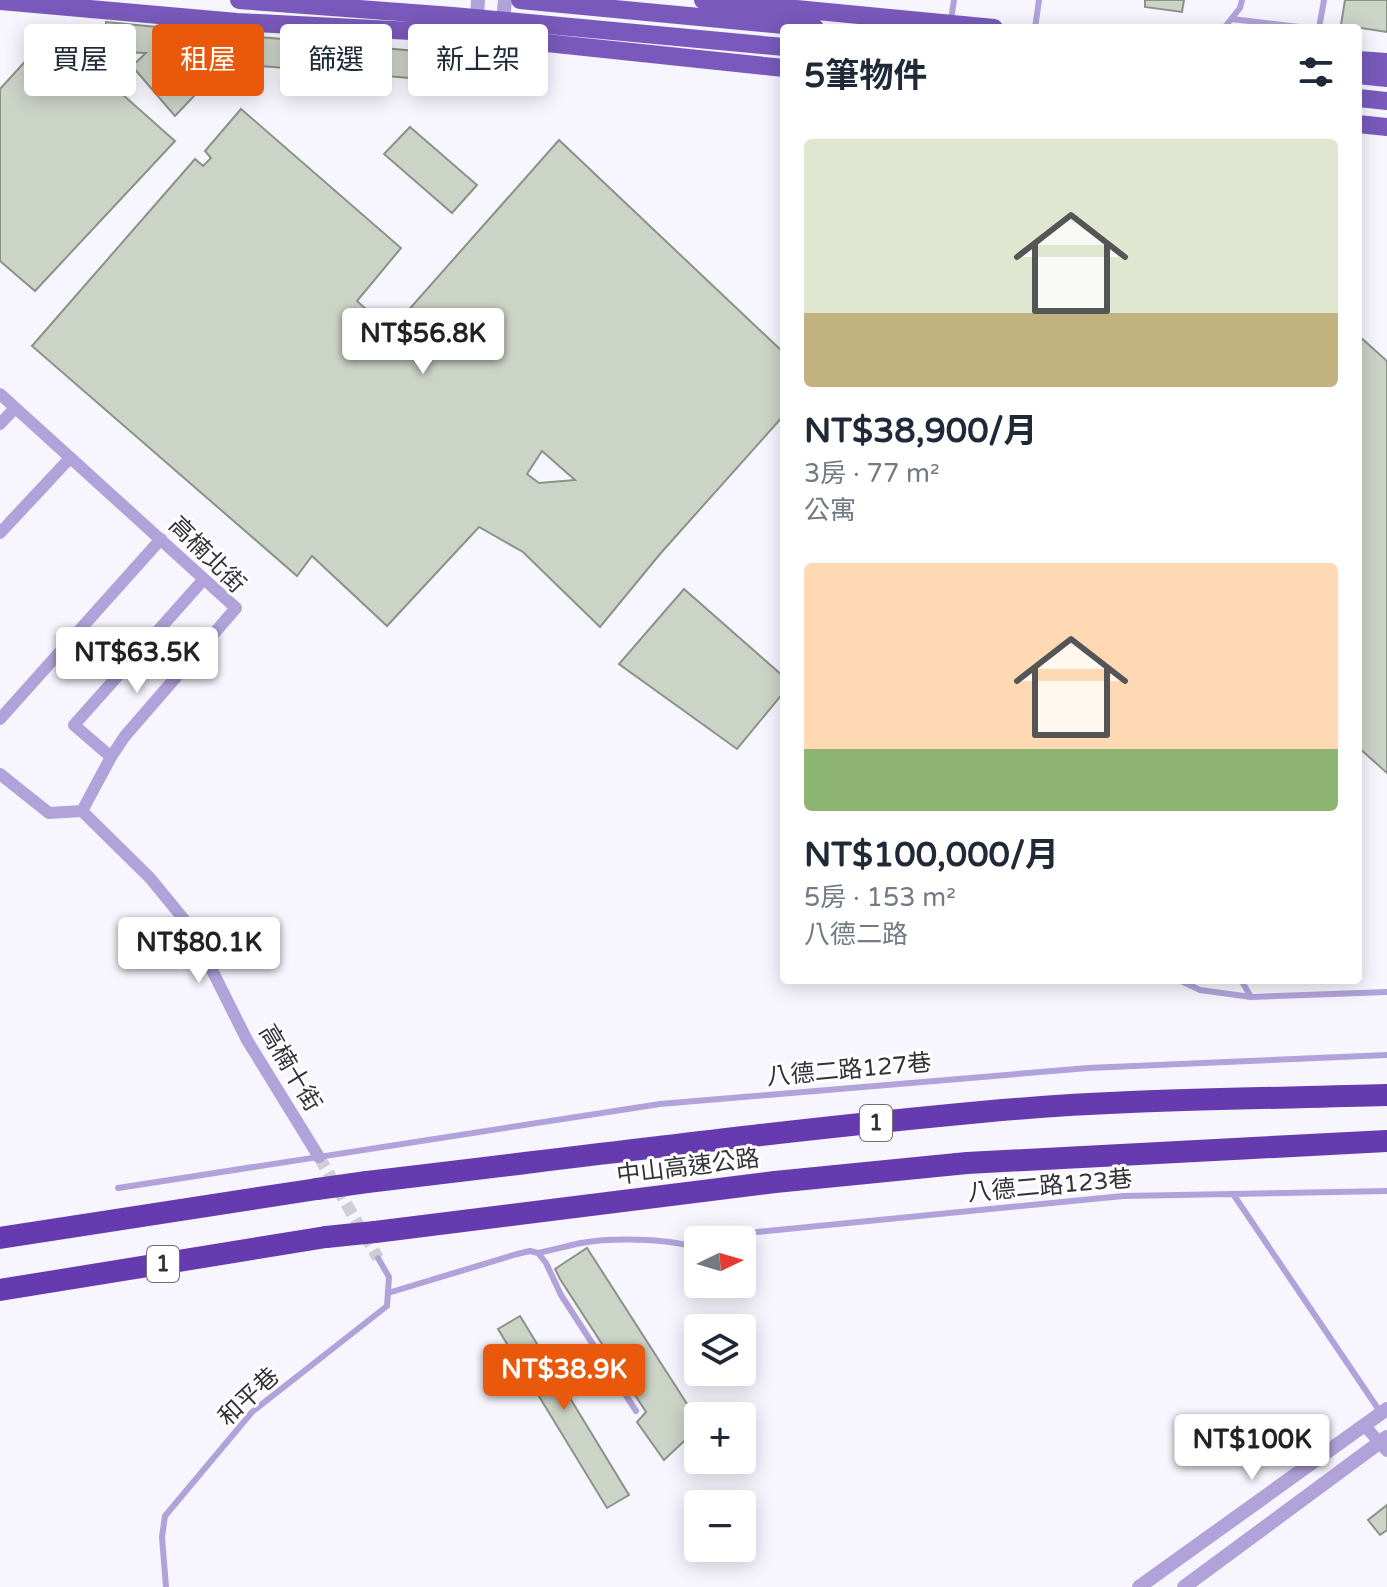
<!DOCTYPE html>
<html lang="zh-TW">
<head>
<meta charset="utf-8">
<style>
	:root { --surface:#fff; --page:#f2f2f3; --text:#1f2937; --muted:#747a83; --accent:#ea580c }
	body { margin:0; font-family:"Varela Round","Noto Sans TC",sans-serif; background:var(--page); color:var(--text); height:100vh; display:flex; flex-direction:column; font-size:30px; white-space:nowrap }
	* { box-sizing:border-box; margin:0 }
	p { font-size:26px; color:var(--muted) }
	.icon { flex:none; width:44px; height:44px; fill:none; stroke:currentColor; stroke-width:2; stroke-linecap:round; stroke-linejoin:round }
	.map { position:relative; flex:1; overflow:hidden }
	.side { position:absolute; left:780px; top:24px; width:582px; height:960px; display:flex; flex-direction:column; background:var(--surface); border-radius:8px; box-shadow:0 4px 20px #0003 }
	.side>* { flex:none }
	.guide { position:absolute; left:24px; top:24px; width:636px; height:72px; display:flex; gap:16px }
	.needle { width:52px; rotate:85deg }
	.fabs { position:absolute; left:684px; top:1226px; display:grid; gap:16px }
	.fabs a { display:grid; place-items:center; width:72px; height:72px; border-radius:8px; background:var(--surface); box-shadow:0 4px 20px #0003; font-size:40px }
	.price { position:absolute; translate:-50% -68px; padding:0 18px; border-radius:8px; background:#fff; color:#222; font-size:26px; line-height:52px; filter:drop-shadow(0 2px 4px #0008) }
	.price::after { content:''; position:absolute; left:50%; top:48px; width:24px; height:18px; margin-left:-12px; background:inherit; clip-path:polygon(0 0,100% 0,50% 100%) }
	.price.active { background:var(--accent); color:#fff }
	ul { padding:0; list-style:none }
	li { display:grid; align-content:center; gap:16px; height:424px; padding:0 24px }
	li span { display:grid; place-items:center; height:248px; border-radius:8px; color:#555 }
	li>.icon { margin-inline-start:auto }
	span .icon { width:144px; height:144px; fill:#fffc; stroke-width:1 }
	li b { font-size:34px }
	h2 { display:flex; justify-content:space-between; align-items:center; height:96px; padding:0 24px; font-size:34px }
	.pill { padding:0 28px; border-radius:8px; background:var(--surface); box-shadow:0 4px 20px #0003; font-size:28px; line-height:72px }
	.pill.active { background:var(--accent); color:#fff }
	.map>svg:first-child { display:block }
	.building { fill:#ccd3c7; stroke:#8b9287; stroke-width:2; fill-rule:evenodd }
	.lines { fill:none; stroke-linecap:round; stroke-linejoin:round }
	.minor-tunnel { stroke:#d0ced5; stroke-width:12; stroke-dasharray:12 6; stroke-linecap:butt }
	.service { stroke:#b1a3da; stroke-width:6 }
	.minor { stroke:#b1a3da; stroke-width:12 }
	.tertiary { stroke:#b1a3da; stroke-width:14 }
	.primary { stroke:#795abc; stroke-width:18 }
	.motorway { stroke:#663baf; stroke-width:22 }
	.motorway-bridge { stroke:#663baf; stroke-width:22 }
	.labels { text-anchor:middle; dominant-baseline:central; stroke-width:6; stroke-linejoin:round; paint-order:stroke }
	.shield { fill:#fff; stroke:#707073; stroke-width:2 }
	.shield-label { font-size:22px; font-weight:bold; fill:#333237 }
	.street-label { font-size:24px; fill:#333237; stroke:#fff }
</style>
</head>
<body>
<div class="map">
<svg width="1387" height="1587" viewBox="0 0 1387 1587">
	<rect width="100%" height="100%" fill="#f7f5fd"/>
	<!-- building -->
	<path class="building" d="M 1145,0 L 1184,0 L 1182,12 L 1145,7 Z
		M 1345,0 L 1387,0 L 1387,32 L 1341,25 Z
		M 106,22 L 167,28 L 165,68 L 194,96 L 175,116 L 132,66 L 146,53 L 115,52 L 115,43 L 104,44 Z
		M 52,32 L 175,141 L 35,291 L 0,261 L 0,89 Z
		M 248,36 L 449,54 L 447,81 L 247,65 Z
		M 241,109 L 401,248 L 357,301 L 390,331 L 559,140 L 784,353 L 784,415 L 660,554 L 600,627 L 523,552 L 479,527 L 387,626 L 312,556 L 297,576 L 32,346 L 195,159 L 203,166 L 211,158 L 205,151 ZM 542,451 L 575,480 L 539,483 L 527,474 Z
		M 410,127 L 477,185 L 452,213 L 384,154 Z
		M 1358,335 L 1387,361 L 1387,773 L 1358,747 Z
		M 684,589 L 784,677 L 784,692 L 737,749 L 619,664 Z
		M 587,1248 L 698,1421 L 698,1428 L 664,1460 L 637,1422 L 646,1412 L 560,1279 L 555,1269 Z
		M 520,1316 L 629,1495 L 607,1508 L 498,1329 Z
		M 1387,1505 L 1387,1530 L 1380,1535 L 1368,1520 Z"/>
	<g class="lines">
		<!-- minor-tunnel -->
		<path class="minor-tunnel" d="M 319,1157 L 378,1258"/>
		<!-- service -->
		<path class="service" d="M 1232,19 L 1308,28
			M 951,20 L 954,0
			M 1035,28 L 1039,0
			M 1224,28 L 1240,8 L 1242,0
			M 1319,28 L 1324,0
			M 1179,980 L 1200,990 L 1251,997 L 1387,992
			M 1241,980 L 1251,997
			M 118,1188 L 660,1104 L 1088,1068 L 1387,1055
			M 1233,1194 L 1381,1413
			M 716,1236 L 1123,1196 L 1387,1191
			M 538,1253 C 553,1250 567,1246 581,1243 C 610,1238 666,1238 693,1247
			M 388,1293 L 517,1254 L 530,1251 L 538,1253 L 546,1263 L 561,1295 L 636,1411
			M 166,1587 L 162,1537 L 165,1516 L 252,1412 L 387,1306 L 389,1277 L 378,1258"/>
		<!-- minor -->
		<path class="minor" d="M 0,394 L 236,608 L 125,736 L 111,757 L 82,811
			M 0,424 L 15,408
			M 0,533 L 70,458
			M 0,719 L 161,539
			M 111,757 L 74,725 L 204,579
			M 0,774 L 49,813 L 82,811
			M 82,811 L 150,878 L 191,928 L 247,1040 L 319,1157
			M 1364,1425 L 1387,1451"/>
		<!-- tertiary -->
		<path class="tertiary" d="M 478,0 L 477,19 L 481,26
			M 496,28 L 503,21 L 505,0
			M 1139,1587 L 1387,1409
			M 1184,1587 L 1387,1437"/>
		<!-- primary -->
		<path class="primary" d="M 239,0 L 453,16 L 784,47
			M 520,0 L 815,28
			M 703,0 L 994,28
			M 0,1 L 237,22 L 451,33 L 784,68
			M 1358,60 L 1387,62
			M 1358,75 L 1387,78
			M 1358,98 L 1387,101
			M 1358,124 L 1387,127"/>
		<!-- motorway -->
		<path class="motorway" d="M 367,1182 C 571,1158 776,1131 981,1112 C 1116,1099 1252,1099 1387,1095
			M 375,1232 L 775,1182 L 967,1163 L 1387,1141
			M 0,1238 L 317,1189
			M 0,1290 L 326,1237"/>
		<!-- motorway-bridge -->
		<path class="motorway-bridge" d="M 317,1189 L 367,1182
			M 326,1237 L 375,1232"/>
	</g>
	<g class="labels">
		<!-- shield labels -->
		<g class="shield">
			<rect x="860" y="1105" width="32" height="36" rx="6"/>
			<rect x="147" y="1246" width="32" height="36" rx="6"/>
		</g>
		<g class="shield-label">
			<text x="876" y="1123">1</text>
			<text x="163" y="1264">1</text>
		</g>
		<!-- street labels -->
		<g class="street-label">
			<text transform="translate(207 555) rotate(45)">高楠北街</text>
			<text transform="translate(290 1068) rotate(59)">高楠十街</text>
			<text transform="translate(849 1070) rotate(-5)">八德二路127巷</text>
			<text transform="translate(688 1167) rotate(-7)">中山高速公路</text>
			<text transform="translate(1050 1186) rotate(-5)">八德二路123巷</text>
			<text transform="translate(249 1397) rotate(-43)">和平巷</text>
		</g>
	</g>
</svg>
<div class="fabs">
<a><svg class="needle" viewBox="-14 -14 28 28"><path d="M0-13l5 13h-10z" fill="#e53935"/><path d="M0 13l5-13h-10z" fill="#747a83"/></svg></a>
<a><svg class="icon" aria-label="layers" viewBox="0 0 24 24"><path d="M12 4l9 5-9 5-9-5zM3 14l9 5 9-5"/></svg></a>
<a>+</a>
<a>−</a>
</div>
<b class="price" style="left:423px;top:376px">NT$56.8K</b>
<b class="price" style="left:137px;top:695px">NT$63.5K</b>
<b class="price" style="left:199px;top:985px">NT$80.1K</b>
<b class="price active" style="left:564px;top:1412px">NT$38.9K</b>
<b class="price" style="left:1252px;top:1482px">NT$100K</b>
<div class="guide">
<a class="pill">買屋</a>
<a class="pill active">租屋</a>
<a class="pill">篩選</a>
<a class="pill">新上架</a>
</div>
<section class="side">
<h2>5筆物件<svg class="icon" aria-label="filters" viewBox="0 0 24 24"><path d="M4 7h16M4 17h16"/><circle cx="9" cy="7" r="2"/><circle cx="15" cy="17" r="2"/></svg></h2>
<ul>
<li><span style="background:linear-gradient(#dfe7d0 70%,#c2b280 0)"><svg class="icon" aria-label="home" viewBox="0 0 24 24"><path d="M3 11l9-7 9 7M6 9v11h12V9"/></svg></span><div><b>NT$38,900/月</b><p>3房 · 77 m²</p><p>公寓</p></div></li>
<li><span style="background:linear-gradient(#ffd9b3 75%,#8fb573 0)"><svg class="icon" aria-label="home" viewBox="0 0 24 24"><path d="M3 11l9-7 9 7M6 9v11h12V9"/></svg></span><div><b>NT$100,000/月</b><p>5房 · 153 m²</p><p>八德二路</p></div></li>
</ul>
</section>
</div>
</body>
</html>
